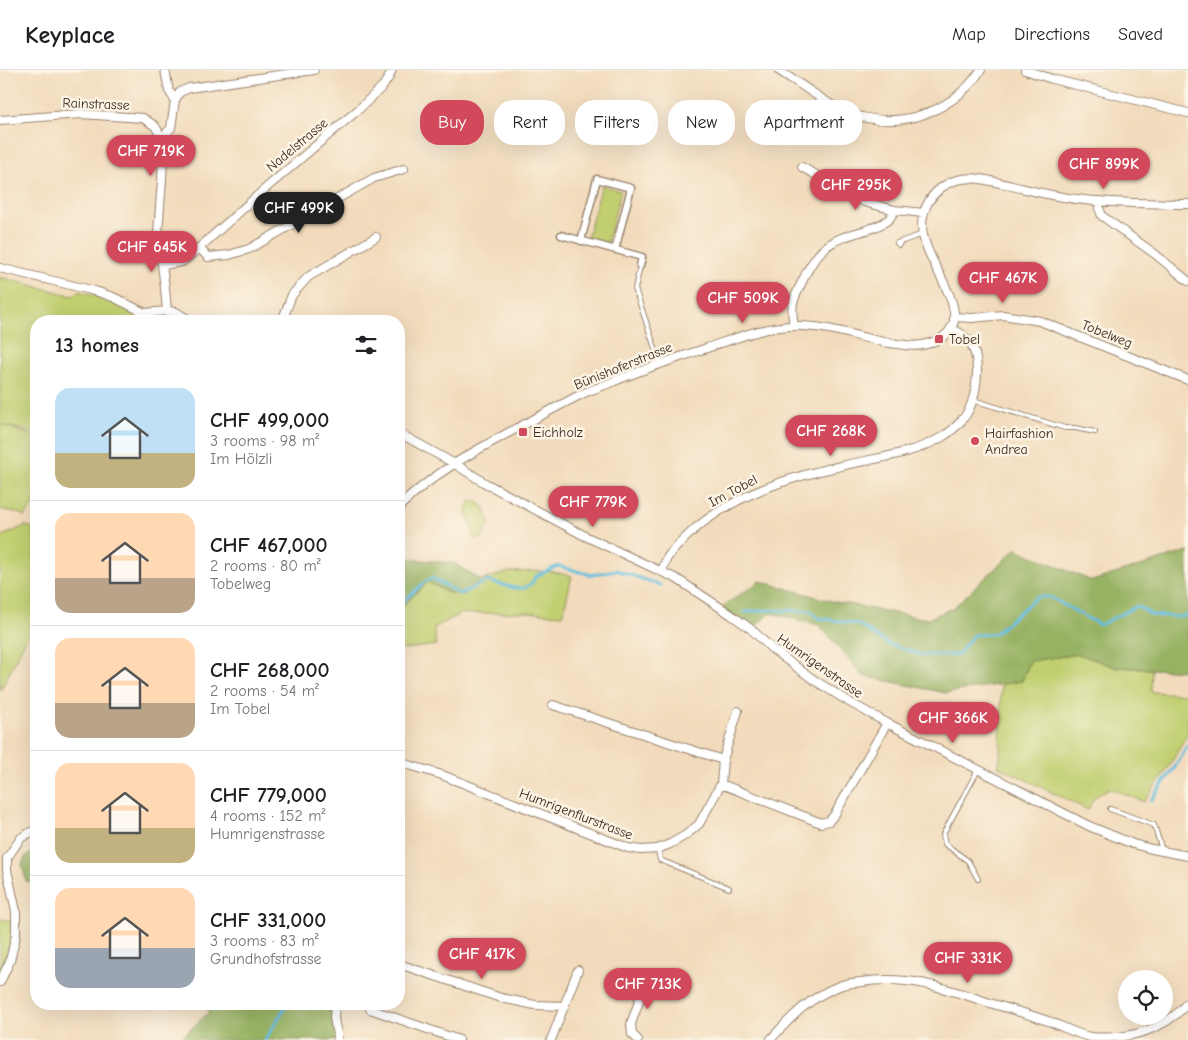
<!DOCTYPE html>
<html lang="en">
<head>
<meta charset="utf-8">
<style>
	:root { --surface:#fff; --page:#f6f6f6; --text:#202124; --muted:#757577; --line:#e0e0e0; --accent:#d1495b }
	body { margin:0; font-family:"Comic Neue",sans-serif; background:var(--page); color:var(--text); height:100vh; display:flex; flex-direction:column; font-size:19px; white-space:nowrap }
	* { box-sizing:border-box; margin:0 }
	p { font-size:16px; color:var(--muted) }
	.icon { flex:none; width:28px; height:28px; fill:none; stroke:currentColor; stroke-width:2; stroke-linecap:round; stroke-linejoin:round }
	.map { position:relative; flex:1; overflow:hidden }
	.panel { position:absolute; left:30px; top:245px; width:375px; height:695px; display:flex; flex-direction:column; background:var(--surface); border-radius:20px; box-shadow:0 5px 20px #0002 }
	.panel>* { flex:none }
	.banner { position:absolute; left:420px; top:30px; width:475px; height:45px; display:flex; gap:10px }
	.controls { position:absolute; left:1118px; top:900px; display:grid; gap:10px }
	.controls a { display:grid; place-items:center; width:55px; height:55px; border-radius:50%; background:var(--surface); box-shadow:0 5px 20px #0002; font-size:25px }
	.price { position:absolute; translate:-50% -42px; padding:0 11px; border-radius:18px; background:var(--accent); color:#fff; font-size:16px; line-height:32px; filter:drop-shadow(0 1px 2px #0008) }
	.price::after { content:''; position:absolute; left:50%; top:30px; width:15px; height:11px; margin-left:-8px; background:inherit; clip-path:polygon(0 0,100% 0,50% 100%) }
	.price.selected { background:#222; color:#fff }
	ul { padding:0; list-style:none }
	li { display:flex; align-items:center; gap:15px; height:125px; padding:0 25px }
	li+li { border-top:1px solid var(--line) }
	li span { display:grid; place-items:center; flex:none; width:140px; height:100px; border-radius:15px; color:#555 }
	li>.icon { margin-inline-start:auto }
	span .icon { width:60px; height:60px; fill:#fffc; stroke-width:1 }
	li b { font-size:21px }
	h2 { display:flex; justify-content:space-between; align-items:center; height:60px; padding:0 25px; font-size:21px }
	.tag { padding:0 18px; border-radius:20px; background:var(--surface); box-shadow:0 5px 20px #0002; font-size:18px; line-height:45px }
	.tag.selected { background:var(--accent); color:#fff }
	header { display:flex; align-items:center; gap:30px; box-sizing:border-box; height:70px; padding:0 25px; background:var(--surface); border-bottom:1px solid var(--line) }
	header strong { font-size:24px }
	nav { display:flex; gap:28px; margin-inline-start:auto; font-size:18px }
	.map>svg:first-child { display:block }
	.green { fill:#c1cf71; stroke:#7e7c48 }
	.forest { fill:#98b263; stroke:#6a6e40 }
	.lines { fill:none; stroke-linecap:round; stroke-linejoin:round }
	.stream { stroke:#61bddf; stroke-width:3 }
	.service-casing { stroke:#96826d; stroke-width:6 }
	.pedestrian-casing { stroke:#96826d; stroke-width:9 }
	.minor-casing { stroke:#96826d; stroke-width:10 }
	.service { stroke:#fff; stroke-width:4 }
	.pedestrian { stroke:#fff; stroke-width:6 }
	.minor { stroke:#fff; stroke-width:8 }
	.poi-dot { fill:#d1495b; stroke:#fcf5e5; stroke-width:2 }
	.labels { text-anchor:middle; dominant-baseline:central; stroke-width:5; stroke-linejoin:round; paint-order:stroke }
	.street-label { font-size:14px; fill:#3b2a1e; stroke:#fcf5e5 }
	.poi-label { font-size:14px; fill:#3b2a1e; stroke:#fcf5e5; text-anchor:start }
</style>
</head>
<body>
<header>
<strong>Keyplace</strong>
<nav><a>Map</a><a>Directions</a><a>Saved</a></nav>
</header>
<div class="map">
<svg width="1188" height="970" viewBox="0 0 1188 970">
	<rect width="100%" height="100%" fill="#fcf5e5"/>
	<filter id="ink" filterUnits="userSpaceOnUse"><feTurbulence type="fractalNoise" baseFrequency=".02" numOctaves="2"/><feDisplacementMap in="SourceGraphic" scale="10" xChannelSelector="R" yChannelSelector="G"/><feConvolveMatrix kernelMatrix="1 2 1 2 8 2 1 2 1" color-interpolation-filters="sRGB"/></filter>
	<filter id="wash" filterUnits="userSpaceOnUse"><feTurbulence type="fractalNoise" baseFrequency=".0096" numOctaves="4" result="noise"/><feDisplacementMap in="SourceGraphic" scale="20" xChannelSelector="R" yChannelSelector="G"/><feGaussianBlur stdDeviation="1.12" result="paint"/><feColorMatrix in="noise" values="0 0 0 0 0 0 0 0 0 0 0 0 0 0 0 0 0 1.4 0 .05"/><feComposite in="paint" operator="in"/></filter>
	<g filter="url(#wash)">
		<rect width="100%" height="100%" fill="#f2dbbc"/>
		<!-- green -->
		<path class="green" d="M 602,115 L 621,121 L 607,173 L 587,168 Z
			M 0,207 L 73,226 L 78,221 C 95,226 133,232 140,251 L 36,251 L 36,364 L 3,355 L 36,367 L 36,430 L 31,439 L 24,447 L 21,444 L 0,439 Z
			M 476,430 L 485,438 L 490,453 L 482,468 L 474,469 L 467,440 L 470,432 Z
			M 25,456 L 31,457 L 34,461 L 34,544 L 33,552 L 31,559 L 0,621 L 0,467 Z
			M 535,501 L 554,502 L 572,506 L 563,545 L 526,542 L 460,544 L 434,558 L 436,575 L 399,580 L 399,541 L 401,537 L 428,512 L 449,523 L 463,525 L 481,510 L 510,502 Z
			M 1079,584 L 1115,597 L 1152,599 L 1151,622 L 1185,624 L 1188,626 L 1188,663 L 1169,697 L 1144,732 L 1109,718 L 1095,727 L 1088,740 L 998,696 L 1000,688 L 1001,614 L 1022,611 L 1030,591 Z
			M 0,849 L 12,851 L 12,866 L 3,897 L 0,901 Z"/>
		<!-- forest -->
		<path class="forest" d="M 1016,479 L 1092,511 L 1188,481 L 1188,601 L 1115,597 L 1079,584 L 1030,591 L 1022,611 L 946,623 L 863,606 L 819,555 L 771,543 L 751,559 L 722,537 L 760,511 L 831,531 L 927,549 L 953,538 Z
			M 403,488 L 453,493 L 481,510 L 463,525 L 449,523 L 428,512 L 401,537 L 399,541 L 399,489 Z
			M 36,780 L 36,813 L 26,811 L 22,794 L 25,787 Z
			M 202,934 L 335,934 L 338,970 L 179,970 L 209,942 Z"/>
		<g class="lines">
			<!-- stream -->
			<path class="stream" d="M 399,535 L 426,511 L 432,508 L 460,524 L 487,511 L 515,518 L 524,518 L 531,514 L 536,506 L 558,496 L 592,505 L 616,500 L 660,515
				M 745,542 L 767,540 L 811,541 L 818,548 L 858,554 L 888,574 L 922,585 L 958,585 L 973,565 L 994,564 L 1037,527 L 1050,527 L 1100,555 L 1137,536 L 1152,545 L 1182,547 L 1188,544
				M 1151,730 L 1175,697 L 1188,674
				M 265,970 L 287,934"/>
		</g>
	</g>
	<g filter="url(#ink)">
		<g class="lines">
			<!-- service casing -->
			<g class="service-casing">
				<path id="service" d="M 899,175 L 897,173 L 923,164
					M 640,196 L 635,219 L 660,293
					M 973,330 L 1065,358 L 1075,358 L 1095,362
					M 1110,739 L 1154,755 L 1162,780
					M 658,780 L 660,790 L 729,818
					M 978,809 L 968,791 L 945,774 L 943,764 L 978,700"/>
			</g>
			<!-- pedestrian casing -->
			<g class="pedestrian-casing">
				<path id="pedestrian" d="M 561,165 L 642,187 L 640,196
					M 581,171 L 597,109 L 631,118 L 615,180"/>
			</g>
			<!-- minor casing -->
			<g class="minor-casing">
				<path id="minor" d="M 165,0 L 169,21 L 175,30
					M 778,0 C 790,8 802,15 813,23 C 822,28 830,35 839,39 C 891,63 949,47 981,0
					M 1025,0 L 1052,9 L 1188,43
					M 0,50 L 80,44 L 143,48 L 155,56 L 162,68 L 163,83 L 162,110 L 158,163 L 165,218 L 167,241
					M 162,68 L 171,58 L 175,30 L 180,22 L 189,18 L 314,0
					M 802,97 L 864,132 L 895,140 L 924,143
					M 1099,131 L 1099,138 L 1102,146 L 1155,184 L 1188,211
					M 199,178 L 208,187 L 229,185 L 249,179 L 374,108 L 404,99
					M 163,195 L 182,192 L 199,178 L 266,118 L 359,39 L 383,16 L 389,7 L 392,0
					M 0,198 L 95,221 L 113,227 L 145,243
					M 145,243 L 167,241 L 176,242 L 191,251
					M 955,247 L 972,248 L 1003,245 L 1040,251 L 1188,310
					M 282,251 L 292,225 L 308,207 L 376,167
					M 794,256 C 790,235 793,230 802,212 C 809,196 819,179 835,171 C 851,162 875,161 889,149 C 891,147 893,143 895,140
					M 399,363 L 455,394 L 485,413 L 587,467 L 677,509 L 730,544 L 751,559 L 772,579 L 814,610 L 851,633 L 887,653 L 1089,756 L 1133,774 L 1152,779 L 1188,786
					M 399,437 C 430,406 469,384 508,363 C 533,350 558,336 584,323 C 595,318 606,315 617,310 C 647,298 677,288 707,278 C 736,268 765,256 796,256 C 828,255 859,268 890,273 C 904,275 917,278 930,273 C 968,261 953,232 941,207 C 934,193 926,180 923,165 C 921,154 923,141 929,131 C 935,121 946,113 957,110 C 975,105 995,112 1012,116 C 1033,121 1055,127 1077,129 C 1113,134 1151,133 1188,134
					M 662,502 C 663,497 665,492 667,488 C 675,477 686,467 696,458 C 737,424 790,407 841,396 C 875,388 912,385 942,367 C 949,363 957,356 962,350 C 977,333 983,290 969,271 C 965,265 958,262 951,258
					M 553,635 L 723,690
					M 399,692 L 442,705 L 628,778 L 641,780 L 657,779 L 670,774 L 686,765 L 699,754 L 721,714 L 723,690 L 738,641
					M 721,714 L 821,753 L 829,751 L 835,744 L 887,653
					M 399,894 L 501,928 L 535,935 L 565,936
					M 0,912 L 10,891 L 16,865 L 16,841 L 7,800 L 7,788 L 21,768 L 36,759
					M 335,934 L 334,948 L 338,970
					M 370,939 L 459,970
					M 771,969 C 792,946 811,926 842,915 C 848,913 855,913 861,912 C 909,905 945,918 990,933 C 1009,939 1029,944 1048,951 C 1062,956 1076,964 1090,967 C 1127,970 1165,961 1188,932
					M 551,970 L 578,900
					M 638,970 L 632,964 L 631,954 L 645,914"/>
			</g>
			<!-- service -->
			<use href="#service" class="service"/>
			<!-- pedestrian -->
			<use href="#pedestrian" class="pedestrian"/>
			<!-- minor -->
			<use href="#minor" class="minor"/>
		</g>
	</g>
	<!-- markers -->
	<g class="poi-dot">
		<rect x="934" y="264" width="10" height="10" rx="2.5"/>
		<rect x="518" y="357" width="10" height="10" rx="2.5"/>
		<circle cx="975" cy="371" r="5"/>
	</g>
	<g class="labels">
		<!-- street labels -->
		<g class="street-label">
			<text transform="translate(96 34) rotate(2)">Rainstrasse</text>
			<text transform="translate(297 75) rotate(-40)">Nadelstrasse</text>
			<text transform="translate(1107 264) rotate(22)">Tobelweg</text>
			<text transform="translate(623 296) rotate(-22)">Bünishoferstrasse</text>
			<text transform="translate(733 421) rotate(-28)">Im Tobel</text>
			<text transform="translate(820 596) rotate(35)">Humrigenstrasse</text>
			<text transform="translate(576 744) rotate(21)">Humrigenflurstrasse</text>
		</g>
		<!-- poi labels -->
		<g class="poi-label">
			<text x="949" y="269">Tobel</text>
			<text x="533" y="362">Eichholz</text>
			<text x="985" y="363">Hairfashion<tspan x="985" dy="16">Andrea</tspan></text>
		</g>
	</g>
</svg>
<div class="controls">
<a><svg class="icon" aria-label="locate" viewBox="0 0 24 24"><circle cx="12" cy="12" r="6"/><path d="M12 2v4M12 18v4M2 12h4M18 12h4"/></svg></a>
</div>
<b class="price" style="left:151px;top:107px">CHF 719K</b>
<b class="price" style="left:1104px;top:120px">CHF 899K</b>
<b class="price" style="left:856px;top:141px">CHF 295K</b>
<b class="price selected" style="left:299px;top:164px">CHF 499K</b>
<b class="price" style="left:152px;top:203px">CHF 645K</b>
<b class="price" style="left:1003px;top:234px">CHF 467K</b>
<b class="price" style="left:743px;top:254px">CHF 509K</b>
<b class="price" style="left:831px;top:387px">CHF 268K</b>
<b class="price" style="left:593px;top:458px">CHF 779K</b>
<b class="price" style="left:953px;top:674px">CHF 366K</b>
<b class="price" style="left:482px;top:910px">CHF 417K</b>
<b class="price" style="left:968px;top:914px">CHF 331K</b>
<b class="price" style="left:648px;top:940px">CHF 713K</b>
<div class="banner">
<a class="tag selected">Buy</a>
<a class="tag">Rent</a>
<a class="tag">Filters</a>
<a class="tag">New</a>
<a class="tag">Apartment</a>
</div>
<section class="panel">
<h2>13 homes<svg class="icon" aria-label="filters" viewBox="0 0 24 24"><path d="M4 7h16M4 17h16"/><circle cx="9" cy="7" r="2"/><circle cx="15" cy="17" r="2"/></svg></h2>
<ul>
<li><span style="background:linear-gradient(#bfe0f5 65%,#c2b280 0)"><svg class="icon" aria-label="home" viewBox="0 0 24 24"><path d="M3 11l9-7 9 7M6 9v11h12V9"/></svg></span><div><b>CHF 499,000</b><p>3 rooms · 98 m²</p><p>Im Hölzli</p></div></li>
<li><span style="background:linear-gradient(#ffd9b3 65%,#b9a48a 0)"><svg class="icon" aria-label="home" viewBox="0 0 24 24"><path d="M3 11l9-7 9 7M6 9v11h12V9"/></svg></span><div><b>CHF 467,000</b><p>2 rooms · 80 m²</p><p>Tobelweg</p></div></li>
<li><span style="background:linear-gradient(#ffd9b3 65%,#b9a48a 0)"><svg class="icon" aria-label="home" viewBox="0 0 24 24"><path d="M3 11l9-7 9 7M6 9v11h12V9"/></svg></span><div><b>CHF 268,000</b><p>2 rooms · 54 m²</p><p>Im Tobel</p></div></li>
<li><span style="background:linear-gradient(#ffd9b3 65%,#c2b280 0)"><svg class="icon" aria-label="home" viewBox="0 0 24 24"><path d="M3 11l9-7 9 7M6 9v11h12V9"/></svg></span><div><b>CHF 779,000</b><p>4 rooms · 152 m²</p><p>Humrigenstrasse</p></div></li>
<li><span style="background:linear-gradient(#ffd9b3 60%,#9aa5b1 0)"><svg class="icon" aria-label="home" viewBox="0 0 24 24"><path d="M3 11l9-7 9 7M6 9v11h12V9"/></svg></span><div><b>CHF 331,000</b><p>3 rooms · 83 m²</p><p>Grundhofstrasse</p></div></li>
</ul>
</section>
</div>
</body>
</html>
